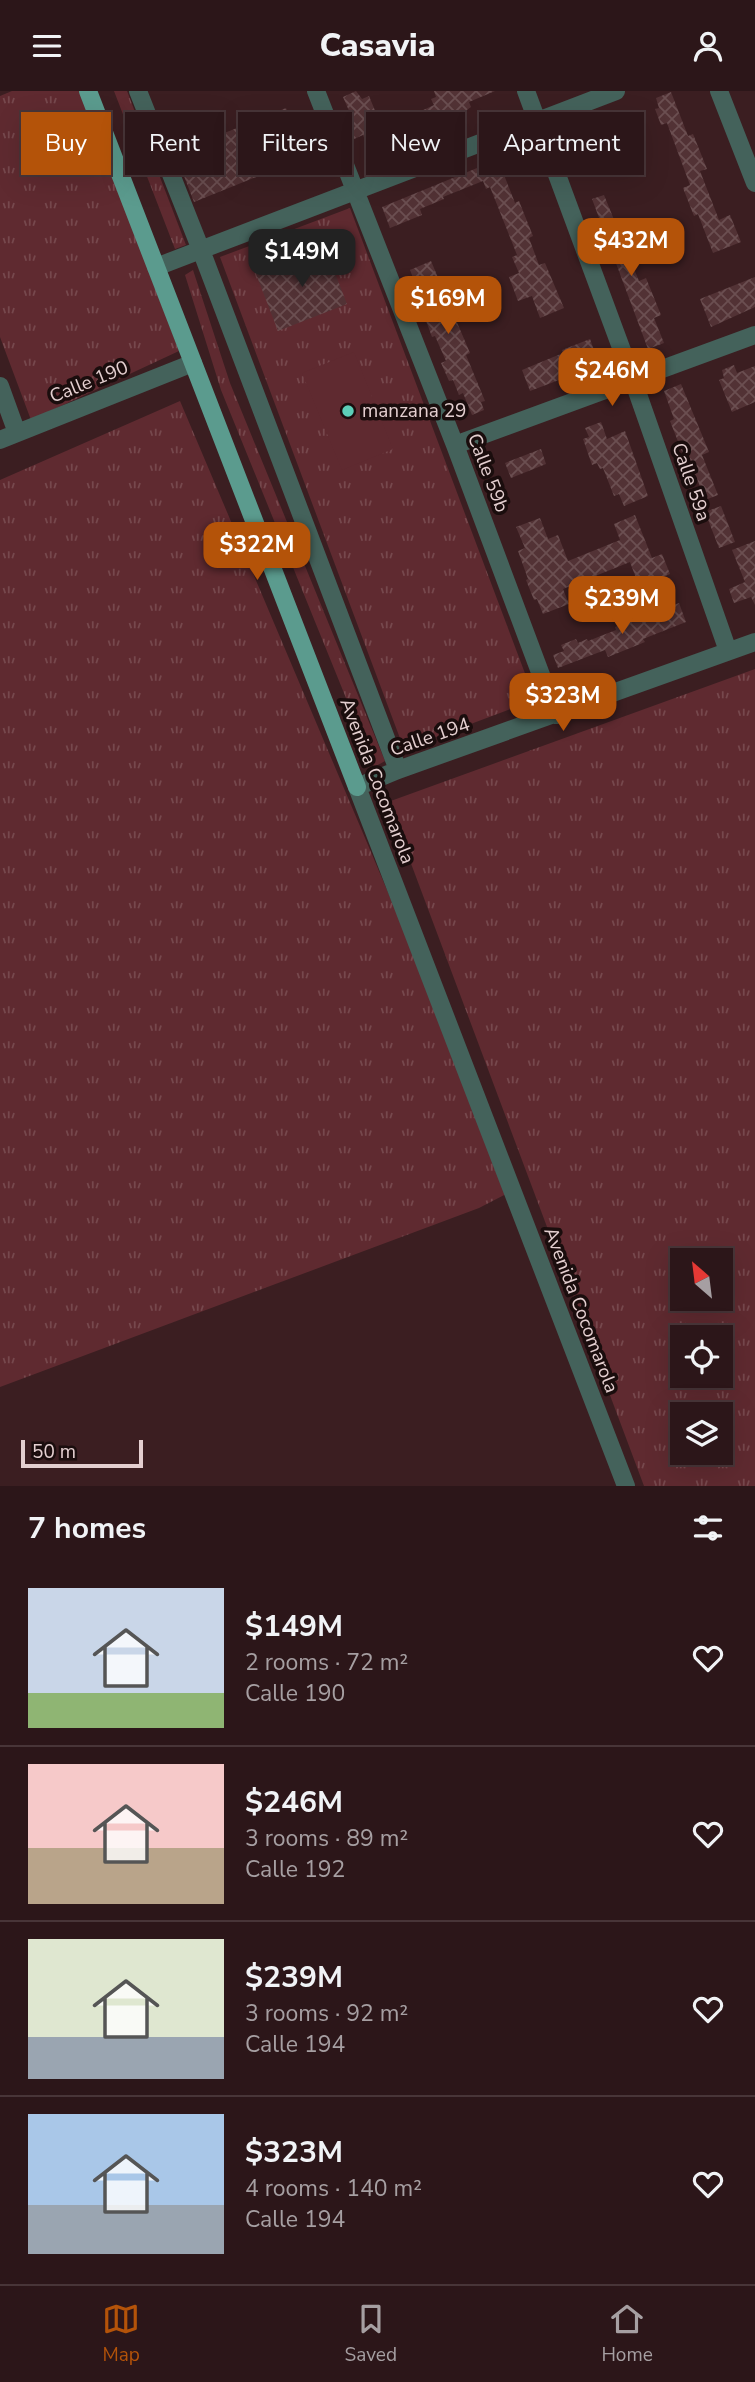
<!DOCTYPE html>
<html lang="en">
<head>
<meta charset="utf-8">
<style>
	:root { --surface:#2c1619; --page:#382326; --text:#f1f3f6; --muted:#a69fa2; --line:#483538; --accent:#b45309 }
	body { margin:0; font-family:"Nunito Sans",sans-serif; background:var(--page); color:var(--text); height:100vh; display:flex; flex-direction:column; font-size:26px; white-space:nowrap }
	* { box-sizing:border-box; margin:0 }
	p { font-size:23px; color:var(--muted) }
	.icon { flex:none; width:38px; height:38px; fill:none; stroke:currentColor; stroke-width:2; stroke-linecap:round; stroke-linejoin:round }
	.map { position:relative; height:1395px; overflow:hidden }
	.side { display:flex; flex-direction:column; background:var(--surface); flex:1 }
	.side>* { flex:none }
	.hud { position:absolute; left:21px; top:21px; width:714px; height:63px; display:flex; gap:14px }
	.needle { width:46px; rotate:332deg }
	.tools { position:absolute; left:670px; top:1157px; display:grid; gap:14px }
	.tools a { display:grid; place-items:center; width:63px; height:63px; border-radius:0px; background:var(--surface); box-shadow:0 7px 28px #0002,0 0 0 2px var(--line); font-size:35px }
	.scale { position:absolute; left:21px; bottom:18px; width:122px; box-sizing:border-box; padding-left:7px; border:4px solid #e4cfd0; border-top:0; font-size:19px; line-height:24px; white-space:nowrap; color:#e4cfd0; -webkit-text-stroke:5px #1a0d0d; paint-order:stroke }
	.price { position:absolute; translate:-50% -60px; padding:0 16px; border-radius:14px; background:var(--accent); color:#fff; font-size:23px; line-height:46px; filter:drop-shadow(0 2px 4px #0008) }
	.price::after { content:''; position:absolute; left:50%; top:42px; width:21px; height:16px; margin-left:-10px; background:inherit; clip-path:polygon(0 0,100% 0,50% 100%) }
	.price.selected { background:#222; color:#fff }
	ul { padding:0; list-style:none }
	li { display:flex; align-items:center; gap:21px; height:175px; padding:0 28px }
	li+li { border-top:2px solid var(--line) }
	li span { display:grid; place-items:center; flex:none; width:196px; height:140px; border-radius:0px; color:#555 }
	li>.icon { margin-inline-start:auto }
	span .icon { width:84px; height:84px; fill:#fffc; stroke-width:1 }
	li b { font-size:30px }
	h2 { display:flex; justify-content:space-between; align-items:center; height:84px; padding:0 28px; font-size:30px }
	.tag { padding:0 24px; border-radius:0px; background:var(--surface); box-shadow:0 7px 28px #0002,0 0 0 2px var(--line); font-size:24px; line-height:63px }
	.tag.selected { background:var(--accent); color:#fff }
	header { display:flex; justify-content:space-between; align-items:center; height:91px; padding:0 28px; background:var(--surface); font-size:32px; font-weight:800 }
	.tab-bar { display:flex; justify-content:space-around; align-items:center; height:98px; border-top:2px solid var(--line); background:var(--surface); font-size:19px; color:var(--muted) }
	.tab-bar a { display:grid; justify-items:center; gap:4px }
	.tab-bar .selected { color:var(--accent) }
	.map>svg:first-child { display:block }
	.grass { fill:url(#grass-tufts); fill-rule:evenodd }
	.park { fill:#5f2a30 }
	.building { fill:url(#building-cross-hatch) }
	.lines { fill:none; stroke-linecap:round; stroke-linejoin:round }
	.minor { stroke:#44625b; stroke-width:18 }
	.major { stroke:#5b9b8e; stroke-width:18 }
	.poi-dot { fill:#5dceb8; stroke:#1a0d0d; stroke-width:2.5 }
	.labels { text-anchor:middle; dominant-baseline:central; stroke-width:7; stroke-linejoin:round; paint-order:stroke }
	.street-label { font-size:19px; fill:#e4cfd0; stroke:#1a0d0d }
	.poi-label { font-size:19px; fill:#e4cfd0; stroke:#1a0d0d; text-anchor:start }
</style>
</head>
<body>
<header><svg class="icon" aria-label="menu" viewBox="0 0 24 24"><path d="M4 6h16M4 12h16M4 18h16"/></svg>Casavia<svg class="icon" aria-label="person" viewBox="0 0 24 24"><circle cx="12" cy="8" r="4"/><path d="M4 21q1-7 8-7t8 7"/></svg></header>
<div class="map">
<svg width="755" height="1395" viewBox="0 0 755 1395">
	<defs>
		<pattern id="grass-tufts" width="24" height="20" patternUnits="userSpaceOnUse" patternTransform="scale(1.75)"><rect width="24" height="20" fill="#5f2a30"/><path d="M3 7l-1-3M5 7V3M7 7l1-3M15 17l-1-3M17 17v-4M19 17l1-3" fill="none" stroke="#76484d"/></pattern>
		<pattern id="building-cross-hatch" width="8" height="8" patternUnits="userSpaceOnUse" patternTransform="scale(1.75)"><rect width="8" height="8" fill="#523235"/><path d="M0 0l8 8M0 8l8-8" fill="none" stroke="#6b4f51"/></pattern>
	</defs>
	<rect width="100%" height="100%" fill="#3b1e21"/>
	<!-- grass -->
	<path class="grass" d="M 12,0 L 80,0 L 179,260 L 31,329 L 0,246 L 0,5 Z
		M 114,0 L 127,0 L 186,154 L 175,158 Z
		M 350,117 L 535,609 L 404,658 L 220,166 Z
		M 193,179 L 230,292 L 385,670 L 374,676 L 221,299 L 185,184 Z
		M 180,310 L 481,1021 L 510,1101 L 479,1117 L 0,1296 L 0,389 Z
		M 755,578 L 755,1395 L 644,1395 L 388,711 ZM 682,1169 L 721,1169 L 721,1208 L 682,1208 ZM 682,1246 L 721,1246 L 721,1284 L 682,1284 ZM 682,1323 L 721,1323 L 721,1362 L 682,1362 Z"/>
	<!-- park -->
	<path class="park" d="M 354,261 L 393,358 L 342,379 L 302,282 Z"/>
	<!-- building -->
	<path class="building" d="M 356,0 L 362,8 L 369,5 L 388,51 L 369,59 L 363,44 L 352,49 L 346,33 L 353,29 L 343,6 Z
		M 434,0 L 495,0 L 469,11 L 471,16 L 464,21 L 413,43 L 406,27 L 434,14 L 431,8 L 436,6 Z
		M 671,1 L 688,45 L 693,43 L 707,78 L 700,80 L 719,129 L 730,124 L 741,151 L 713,162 L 698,123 L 694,125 L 683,97 L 690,94 L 667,32 L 661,34 L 655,18 L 659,17 L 656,7 Z
		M 286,17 L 306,66 L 194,111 L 175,62 Z
		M 614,26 L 620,42 L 608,46 L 610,52 L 599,56 L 600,59 L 576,68 L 566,40 L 588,31 L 590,36 Z
		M 497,66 L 515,112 L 519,110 L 533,145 L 529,147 L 539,174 L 545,172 L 564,217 L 540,227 L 532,205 L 518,210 L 509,186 L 519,182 L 512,166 L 517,164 L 490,96 L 486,98 L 483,90 L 443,106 L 444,108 L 420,118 L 422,124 L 390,137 L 382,116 L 482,75 L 481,72 Z
		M 604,104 L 639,190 L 646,187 L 661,224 L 654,227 L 664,252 L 648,258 L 592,108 Z
		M 325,156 L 347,213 L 278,240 L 256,183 Z
		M 431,170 L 470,262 L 466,264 L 485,310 L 481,311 L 484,319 L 472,324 L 463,302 L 459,304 L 453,289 L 449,290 L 441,272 L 446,270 L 435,245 L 432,246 L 425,227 L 428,225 L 410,179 Z
		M 755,186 L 755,216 L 711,236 L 700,208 Z
		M 590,248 L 597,267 L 564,280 L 567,286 L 530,300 L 522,279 L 563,262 L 562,259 Z
		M 734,274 L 737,282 L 755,275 L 755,311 L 732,321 L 719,289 L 724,287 L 722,279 Z
		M 681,293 L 709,361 L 702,364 L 718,404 L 705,409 L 690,369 L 686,371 L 670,330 L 674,328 L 664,300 Z
		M 601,331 L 607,348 L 625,340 L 648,405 L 624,415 L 619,403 L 614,405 L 603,377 L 600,378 L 597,372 L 592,374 L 583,348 L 589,346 L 585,337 Z
		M 541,358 L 546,373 L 511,387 L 505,372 Z
		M 721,415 L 735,451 L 719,457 L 705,421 Z
		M 635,424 L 652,467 L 662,463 L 670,483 L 639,495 L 630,471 L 563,498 L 569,513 L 543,523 L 537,508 L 534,509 L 526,489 L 528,488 L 518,460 L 525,457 L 516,436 L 540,427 L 548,448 L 558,444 L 568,470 L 620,449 L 614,433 Z
		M 755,450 L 755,514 L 751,506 L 734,512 L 729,498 L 745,491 L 732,459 Z
		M 679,512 L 686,531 L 643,548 L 645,551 L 608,566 L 605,559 L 558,577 L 553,564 L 564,560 L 561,554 L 576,548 L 578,552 L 587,548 L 588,550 L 616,539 L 615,536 Z"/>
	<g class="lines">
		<!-- minor -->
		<path class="minor" d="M 138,0 L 201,159 L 398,679
			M 316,0 L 455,354 L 556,624
			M 526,0 L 633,289 L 728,560
			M 719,0 L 755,92
			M 156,176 L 616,0
			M 0,295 L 17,342
			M 0,349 L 193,272
			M 455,354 L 755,244
			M 626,1395 L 357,696 L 398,679 L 755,551"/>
		<!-- major -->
		<path class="major" d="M 88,0 L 357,696"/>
	</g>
	<!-- markers -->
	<circle class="poi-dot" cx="348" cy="320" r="7"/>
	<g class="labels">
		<!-- street labels -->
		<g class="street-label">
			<text transform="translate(89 291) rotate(-22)">Calle 190</text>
			<text transform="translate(488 382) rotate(69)">Calle 59b</text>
			<text transform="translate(691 391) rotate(71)">Calle 59a</text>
			<text transform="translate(430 646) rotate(-19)">Calle 194</text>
			<text transform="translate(377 690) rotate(69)">Avenida Cocomarola</text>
			<text transform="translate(581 1219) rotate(69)">Avenida Cocomarola</text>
		</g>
		<!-- poi labels -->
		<g class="poi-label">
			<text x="362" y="320">manzana 29</text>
		</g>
	</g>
</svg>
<div class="tools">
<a><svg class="needle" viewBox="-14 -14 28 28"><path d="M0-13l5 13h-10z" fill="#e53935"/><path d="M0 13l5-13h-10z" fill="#a69fa2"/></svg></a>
<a><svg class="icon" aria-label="locate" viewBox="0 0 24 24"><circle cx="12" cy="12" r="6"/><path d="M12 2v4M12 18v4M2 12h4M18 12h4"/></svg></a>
<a><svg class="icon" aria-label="layers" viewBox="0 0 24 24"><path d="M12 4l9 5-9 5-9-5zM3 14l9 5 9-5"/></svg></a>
</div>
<div class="scale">50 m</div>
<b class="price" style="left:631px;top:187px">$432M</b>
<b class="price selected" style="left:302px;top:198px">$149M</b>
<b class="price" style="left:448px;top:245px">$169M</b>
<b class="price" style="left:612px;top:317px">$246M</b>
<b class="price" style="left:257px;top:491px">$322M</b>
<b class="price" style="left:622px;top:545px">$239M</b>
<b class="price" style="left:563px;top:642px">$323M</b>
<div class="hud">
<a class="tag selected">Buy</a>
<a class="tag">Rent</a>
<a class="tag">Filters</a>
<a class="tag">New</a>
<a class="tag">Apartment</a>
</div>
</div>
<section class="side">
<h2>7 homes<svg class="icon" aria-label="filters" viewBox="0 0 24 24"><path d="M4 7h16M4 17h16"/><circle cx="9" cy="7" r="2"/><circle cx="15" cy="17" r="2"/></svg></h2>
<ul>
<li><span style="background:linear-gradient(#c9d6e8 75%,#8fb573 0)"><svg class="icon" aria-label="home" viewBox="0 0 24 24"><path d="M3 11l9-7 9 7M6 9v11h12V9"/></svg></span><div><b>$149M</b><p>2 rooms · 72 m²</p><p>Calle 190</p></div><svg class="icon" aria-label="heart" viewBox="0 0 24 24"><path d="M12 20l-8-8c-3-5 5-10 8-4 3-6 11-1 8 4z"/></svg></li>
<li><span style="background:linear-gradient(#f6c9c9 60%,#b9a48a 0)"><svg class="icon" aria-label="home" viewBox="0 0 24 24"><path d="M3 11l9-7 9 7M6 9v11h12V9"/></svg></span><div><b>$246M</b><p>3 rooms · 89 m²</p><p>Calle 192</p></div><svg class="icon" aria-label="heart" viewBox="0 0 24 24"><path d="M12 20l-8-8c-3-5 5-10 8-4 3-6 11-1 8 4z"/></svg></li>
<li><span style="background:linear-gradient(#dfe7d0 70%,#9aa5b1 0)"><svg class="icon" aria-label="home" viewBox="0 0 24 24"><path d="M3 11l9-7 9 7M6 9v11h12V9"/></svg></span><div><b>$239M</b><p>3 rooms · 92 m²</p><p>Calle 194</p></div><svg class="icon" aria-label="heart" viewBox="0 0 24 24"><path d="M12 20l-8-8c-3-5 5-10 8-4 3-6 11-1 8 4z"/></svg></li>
<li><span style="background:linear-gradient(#a9c7e8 65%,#9aa5b1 0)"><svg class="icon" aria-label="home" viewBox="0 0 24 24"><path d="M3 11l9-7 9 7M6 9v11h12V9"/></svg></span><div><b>$323M</b><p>4 rooms · 140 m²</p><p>Calle 194</p></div><svg class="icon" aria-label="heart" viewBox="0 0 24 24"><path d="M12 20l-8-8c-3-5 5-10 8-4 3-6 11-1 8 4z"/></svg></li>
</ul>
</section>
<nav class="tab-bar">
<a class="selected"><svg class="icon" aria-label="map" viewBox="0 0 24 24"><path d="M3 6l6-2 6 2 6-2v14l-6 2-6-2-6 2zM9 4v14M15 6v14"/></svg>Map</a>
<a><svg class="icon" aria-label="saved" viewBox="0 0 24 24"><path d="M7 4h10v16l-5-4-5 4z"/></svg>Saved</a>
<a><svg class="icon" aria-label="home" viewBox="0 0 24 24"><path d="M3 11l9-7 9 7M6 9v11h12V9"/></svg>Home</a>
</nav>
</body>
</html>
